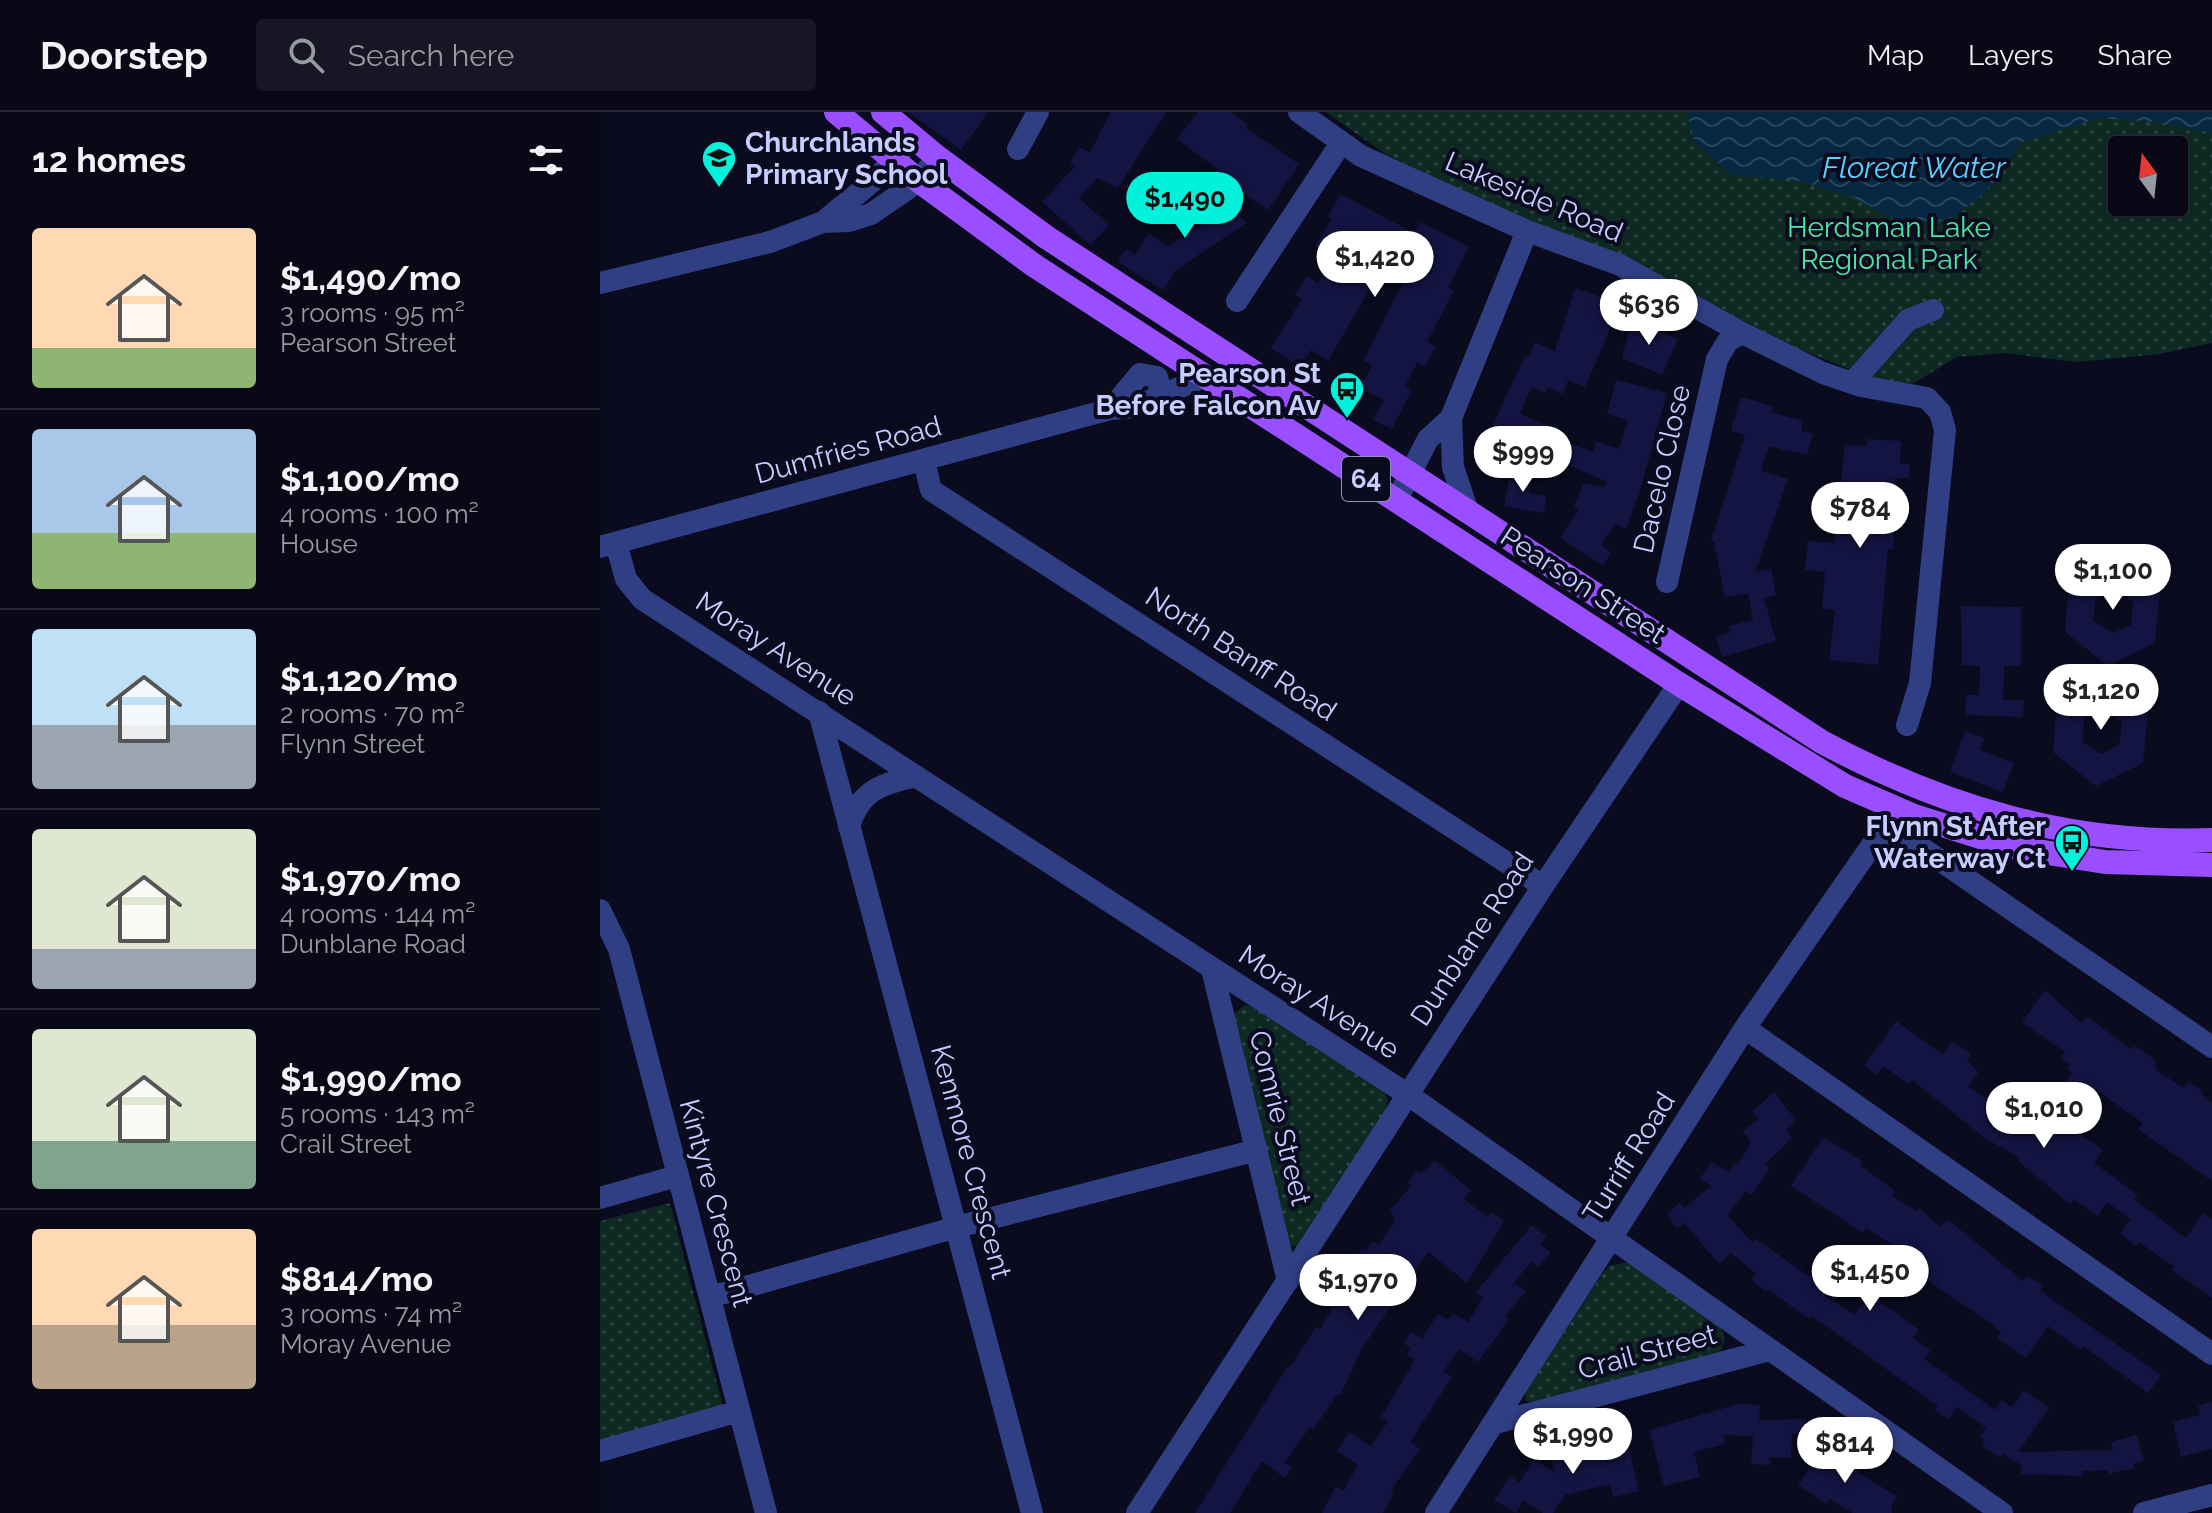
<!DOCTYPE html>
<html lang="en">
<head>
<meta charset="utf-8">
<style>
	:root { --surface:#080817; --page:#161624; --text:#f1f3f6; --muted:#989aa1; --line:#292936; --accent:#00f3da }
	body { margin:0; font-family:Raleway,sans-serif; background:var(--page); color:var(--text); height:100vh; display:flex; flex-direction:column; font-size:30px; white-space:nowrap }
	* { box-sizing:border-box; margin:0 }
	p { font-size:26px; color:var(--muted) }
	.icon { flex:none; width:44px; height:44px; fill:none; stroke:currentColor; stroke-width:2; stroke-linecap:round; stroke-linejoin:round }
	.map { position:relative; flex:1; overflow:hidden }
	.drawer { display:flex; flex-direction:column; background:var(--surface); width:600px }
	.drawer>* { flex:none }
	.needle { width:52px; rotate:345deg }
	.tools { position:absolute; left:1508px; top:24px; display:grid; gap:16px }
	.tools a { display:grid; place-items:center; width:80px; height:80px; border-radius:8px; background:var(--surface); box-shadow:0 2px 6px #0004,0 0 0 2px var(--line); font-size:40px }
	.price { position:absolute; translate:-50% -68px; padding:0 18px; border-radius:28px; background:#fff; color:#222; font-size:26px; line-height:52px; filter:drop-shadow(0 2px 4px #0008) }
	.price::after { content:''; position:absolute; left:50%; top:48px; width:24px; height:18px; margin-left:-12px; background:inherit; clip-path:polygon(0 0,100% 0,50% 100%) }
	.price.selected { background:var(--accent); color:#111 }
	ul { padding:0; list-style:none }
	li { display:flex; align-items:center; gap:24px; height:200px; padding:0 32px }
	li+li { border-top:2px solid var(--line) }
	li span { display:grid; place-items:center; flex:none; width:224px; height:160px; border-radius:8px; color:#555 }
	li>.icon { margin-inline-start:auto }
	span .icon { width:96px; height:96px; fill:#fffc; stroke-width:1 }
	li b { font-size:34px }
	h2 { display:flex; justify-content:space-between; align-items:center; height:96px; padding:0 32px; font-size:34px }
	header { display:flex; align-items:center; gap:48px; box-sizing:border-box; height:112px; padding:0 40px; background:var(--surface); border-bottom:2px solid var(--line) }
	header strong { font-size:38px }
	nav { display:flex; gap:44px; margin-inline-start:auto; font-size:28px }
	.search { width:560px; height:72px; background:var(--page); display:flex; align-items:center; gap:20px; box-sizing:border-box; padding:0 28px; border-radius:8px; color:var(--muted); font-size:30px }
	main { display:flex; flex:1; min-height:0 }
	.map>svg:first-child { display:block }
	.park { fill:url(#park-dots); fill-rule:evenodd }
	.water { fill:url(#water-waves) }
	.building { fill:#141442; fill-rule:evenodd }
	.lines { fill:none; stroke-linecap:round; stroke-linejoin:round }
	.minor { stroke:#303e83; stroke-width:22 }
	.major { stroke:#994fff; stroke-width:24 }
	.labels { text-anchor:middle; dominant-baseline:central; stroke-width:8; stroke-linejoin:round; paint-order:stroke }
	.shield { fill:#0a0b1f; stroke:#8f93bc; stroke-width:2 }
	.shield-label { font-size:26px; font-weight:bold; fill:#c8cdff }
	.poi-label { font-size:28px; font-weight:bold; fill:#c8cdff; stroke:#0a0b1f; text-anchor:end }
	.street-label { font-size:28px; fill:#c8cdff; stroke:#0a0b1f }
	.park-label { font-size:28px; fill:#49eaa1; stroke:#0a0b1f }
	.water-label { font-size:30px; font-style:italic; fill:#56d3ff; stroke:#0a0b1f }
</style>
</head>
<body>
<header>
<strong>Doorstep</strong>
<div class="search"><svg class="icon" aria-label="search" viewBox="0 0 24 24"><circle cx="10" cy="10" r="6"/><path d="M15 15l6 6"/></svg>Search here</div>
<nav><a>Map</a><a>Layers</a><a>Share</a></nav>
</header>
<main>
<section class="drawer">
<h2>12 homes<svg class="icon" aria-label="filters" viewBox="0 0 24 24"><path d="M4 7h16M4 17h16"/><circle cx="9" cy="7" r="2"/><circle cx="15" cy="17" r="2"/></svg></h2>
<ul>
<li><span style="background:linear-gradient(#ffd9b3 75%,#8fb573 0)"><svg class="icon" aria-label="home" viewBox="0 0 24 24"><path d="M3 11l9-7 9 7M6 9v11h12V9"/></svg></span><div><b>$1,490/mo</b><p>3 rooms · 95 m²</p><p>Pearson Street</p></div></li>
<li><span style="background:linear-gradient(#a9c7e8 65%,#8fb573 0)"><svg class="icon" aria-label="home" viewBox="0 0 24 24"><path d="M3 11l9-7 9 7M6 9v11h12V9"/></svg></span><div><b>$1,100/mo</b><p>4 rooms · 100 m²</p><p>House</p></div></li>
<li><span style="background:linear-gradient(#bfe0f5 60%,#9aa5b1 0)"><svg class="icon" aria-label="home" viewBox="0 0 24 24"><path d="M3 11l9-7 9 7M6 9v11h12V9"/></svg></span><div><b>$1,120/mo</b><p>2 rooms · 70 m²</p><p>Flynn Street</p></div></li>
<li><span style="background:linear-gradient(#dfe7d0 75%,#9aa5b1 0)"><svg class="icon" aria-label="home" viewBox="0 0 24 24"><path d="M3 11l9-7 9 7M6 9v11h12V9"/></svg></span><div><b>$1,970/mo</b><p>4 rooms · 144 m²</p><p>Dunblane Road</p></div></li>
<li><span style="background:linear-gradient(#dfe7d0 70%,#7fa58c 0)"><svg class="icon" aria-label="home" viewBox="0 0 24 24"><path d="M3 11l9-7 9 7M6 9v11h12V9"/></svg></span><div><b>$1,990/mo</b><p>5 rooms · 143 m²</p><p>Crail Street</p></div></li>
<li><span style="background:linear-gradient(#ffd9b3 60%,#b9a48a 0)"><svg class="icon" aria-label="home" viewBox="0 0 24 24"><path d="M3 11l9-7 9 7M6 9v11h12V9"/></svg></span><div><b>$814/mo</b><p>3 rooms · 74 m²</p><p>Moray Avenue</p></div></li>
</ul>
</section>
<div class="map">
<svg width="1612" height="1401" viewBox="0 0 1612 1401">
	<defs>
		<pattern id="park-dots" width="8" height="8" patternUnits="userSpaceOnUse" patternTransform="scale(2)"><rect width="8" height="8" fill="#0d2922"/><path d="M2 2h.1M6 6h.1" fill="none" stroke="#2f4743" stroke-width="1.8" stroke-linecap="round"/></pattern>
		<pattern id="water-waves" width="16" height="10" patternUnits="userSpaceOnUse" patternTransform="scale(2)"><rect width="16" height="10" fill="#062842"/><path d="M0 5q4-4 8 0t8 0" fill="none" stroke="#29465e"/></pattern>
	</defs>
	<rect width="100%" height="100%" fill="#0a0b1f"/>
	<!-- park -->
	<path class="park" d="M 726,0 L 1612,0 L 1612,231 L 1559,242 L 1477,250 L 1405,241 L 1357,245 L 1312,272 L 1272,266 L 1191,234 L 785,42 ZM 1522,38 L 1574,38 L 1574,90 L 1522,90 Z
		M 645,893 L 657,895 L 784,979 L 788,989 L 785,999 L 699,1134 L 690,1134 L 631,904 Z
		M 70,1091 L 123,1295 L 0,1328 L 0,1109 Z
		M 1027,1150 L 1121,1216 L 1125,1226 L 1121,1239 L 934,1290 L 926,1289 L 925,1281 L 1003,1161 L 1009,1154 Z"/>
	<!-- water -->
	<path class="water" d="M 1087,0 L 1612,0 L 1612,21 L 1557,10 L 1498,6 L 1422,30 L 1386,80 L 1351,106 L 1303,112 L 1253,85 L 1200,69 L 1132,63 L 1095,30 Z"/>
	<!-- building -->
	<path class="building" d="M 308,0 L 388,0 L 361,38 Z
		M 511,0 L 566,0 L 518,76 L 498,66 L 479,86 L 509,113 L 491,133 L 442,90 L 475,54 L 470,52 L 479,35 L 490,40 Z
		M 598,0 L 631,0 L 648,13 L 646,16 L 699,52 L 668,98 L 616,63 L 620,59 L 577,27 Z
		M 609,68 L 646,111 L 576,158 L 563,178 L 518,150 L 526,137 L 535,143 L 548,121 L 568,134 L 612,106 L 592,82 Z
		M 740,82 L 814,121 L 820,110 L 869,135 L 848,176 L 854,179 L 827,230 L 836,234 L 825,255 L 817,251 L 805,274 L 812,278 L 792,317 L 773,308 L 784,288 L 760,276 L 772,253 L 763,249 L 814,149 L 792,138 L 728,249 L 711,238 L 700,255 L 671,236 L 702,187 L 695,183 L 707,164 L 718,171 L 734,146 L 715,134 L 732,107 L 728,105 Z
		M 975,176 L 1014,189 L 1011,198 L 1017,201 L 985,275 L 968,268 L 963,282 L 947,275 L 945,281 L 931,275 L 920,302 L 965,321 L 962,328 L 993,340 L 996,329 L 1019,337 L 1028,308 L 1007,302 L 1016,268 L 1067,281 L 1039,382 L 1026,416 L 1015,412 L 1001,433 L 1011,440 L 1003,454 L 960,426 L 979,397 L 974,395 L 983,371 L 1004,375 L 1006,369 L 889,321 L 925,244 L 929,245 L 935,230 L 955,239 Z
		M 1032,207 L 1078,227 L 1062,263 L 1022,246 Z
		M 1141,285 L 1173,294 L 1171,300 L 1203,309 L 1201,319 L 1213,322 L 1207,343 L 1169,334 L 1161,359 L 1188,367 L 1155,460 L 1171,457 L 1176,483 L 1164,486 L 1176,529 L 1122,545 L 1116,525 L 1131,520 L 1129,514 L 1153,508 L 1148,481 L 1125,485 L 1114,430 L 1111,429 L 1145,323 L 1131,319 Z
		M 1267,327 L 1301,329 L 1300,352 L 1310,352 L 1309,366 L 1295,366 L 1291,416 L 1295,417 L 1293,437 L 1288,437 L 1278,553 L 1229,548 L 1235,498 L 1222,497 L 1225,460 L 1205,458 L 1208,429 L 1234,431 L 1245,333 L 1267,334 Z
		M 911,359 L 932,363 L 929,381 L 946,384 L 944,401 L 904,394 Z
		M 1520,447 L 1560,479 L 1555,531 L 1508,554 L 1465,520 L 1469,469 ZM 1515,478 L 1533,490 L 1531,513 L 1513,521 L 1493,509 L 1496,487 Z
		M 1361,494 L 1421,495 L 1421,554 L 1404,554 L 1403,588 L 1424,588 L 1423,605 L 1365,603 L 1366,583 L 1379,583 L 1380,554 L 1362,553 Z
		M 1508,567 L 1548,600 L 1543,651 L 1496,674 L 1453,640 L 1457,590 ZM 1504,599 L 1522,610 L 1519,633 L 1501,642 L 1482,630 L 1484,607 Z
		M 1365,619 L 1384,626 L 1380,638 L 1414,651 L 1403,680 L 1350,660 Z
		M 1445,878 L 1482,911 L 1487,904 L 1530,937 L 1536,934 L 1555,948 L 1556,958 L 1584,976 L 1588,970 L 1603,979 L 1601,982 L 1612,991 L 1612,1069 L 1538,1017 L 1543,1011 L 1495,977 L 1489,985 L 1466,969 L 1472,960 L 1468,957 L 1470,953 L 1460,946 L 1465,940 L 1422,910 Z
		M 1296,909 L 1343,943 L 1352,929 L 1371,942 L 1367,948 L 1378,961 L 1368,975 L 1421,1007 L 1434,990 L 1503,1038 L 1494,1051 L 1538,1083 L 1534,1087 L 1586,1126 L 1603,1101 L 1612,1107 L 1612,1186 L 1572,1158 L 1575,1155 L 1539,1130 L 1536,1134 L 1520,1122 L 1531,1107 L 1507,1090 L 1498,1104 L 1474,1087 L 1470,1092 L 1418,1049 L 1420,1046 L 1385,1026 L 1312,968 L 1309,972 L 1283,954 L 1277,963 L 1264,954 Z
		M 1174,980 L 1196,1008 L 1186,1017 L 1192,1026 L 1165,1052 L 1170,1056 L 1152,1083 L 1145,1079 L 1128,1104 L 1153,1131 L 1156,1127 L 1230,1179 L 1226,1184 L 1254,1203 L 1269,1182 L 1292,1198 L 1319,1218 L 1313,1226 L 1330,1238 L 1324,1247 L 1395,1298 L 1402,1288 L 1412,1295 L 1424,1278 L 1449,1296 L 1418,1340 L 1513,1338 L 1511,1330 L 1537,1323 L 1544,1349 L 1533,1352 L 1534,1356 L 1509,1362 L 1508,1358 L 1483,1359 L 1483,1364 L 1421,1362 L 1421,1353 L 1402,1341 L 1400,1346 L 1382,1334 L 1385,1330 L 1380,1325 L 1386,1316 L 1357,1295 L 1348,1307 L 1335,1298 L 1338,1294 L 1212,1204 L 1210,1207 L 1167,1177 L 1165,1179 L 1152,1168 L 1156,1162 L 1131,1141 L 1119,1152 L 1084,1111 L 1077,1116 L 1067,1103 L 1080,1090 L 1084,1096 L 1111,1074 L 1100,1067 L 1111,1050 L 1129,1060 L 1134,1051 L 1138,1052 L 1151,1030 L 1143,1019 L 1158,1007 L 1152,1000 Z
		M 1223,1025 L 1262,1049 L 1260,1053 L 1295,1079 L 1291,1084 L 1317,1099 L 1319,1096 L 1341,1115 L 1347,1107 L 1423,1169 L 1427,1163 L 1444,1174 L 1440,1178 L 1461,1194 L 1561,1263 L 1548,1281 L 1483,1234 L 1480,1237 L 1448,1214 L 1426,1246 L 1397,1226 L 1401,1221 L 1392,1212 L 1312,1158 L 1318,1149 L 1266,1116 L 1263,1121 L 1191,1074 Z
		M 835,1049 L 871,1078 L 864,1087 L 888,1105 L 892,1100 L 904,1109 L 867,1171 L 828,1140 L 762,1236 L 740,1284 L 738,1282 L 713,1317 L 710,1315 L 684,1350 L 692,1355 L 685,1366 L 662,1349 L 630,1401 L 595,1401 L 688,1254 L 690,1255 L 716,1215 L 720,1217 L 731,1199 L 733,1185 L 762,1136 L 766,1138 L 772,1129 L 779,1133 L 795,1109 L 790,1098 L 811,1074 L 808,1070 L 817,1059 L 821,1062 Z
		M 932,1113 L 946,1124 L 940,1133 L 951,1140 L 939,1155 L 931,1149 L 914,1171 L 926,1179 L 905,1204 L 909,1207 L 878,1250 L 859,1237 L 843,1260 L 852,1265 L 810,1330 L 820,1337 L 791,1378 L 794,1381 L 783,1401 L 722,1401 L 736,1374 L 743,1379 L 758,1353 L 737,1339 L 749,1320 L 771,1334 L 788,1309 L 781,1305 L 815,1248 L 806,1242 L 811,1237 L 804,1231 L 811,1219 L 822,1227 L 838,1202 L 848,1207 L 853,1201 L 868,1210 L 883,1186 L 876,1180 Z
		M 1612,1290 L 1612,1337 L 1581,1345 L 1573,1310 L 1600,1303 L 1598,1294 Z
		M 1139,1292 L 1160,1293 L 1159,1308 L 1206,1307 L 1201,1323 L 1192,1322 L 1191,1346 L 1170,1345 L 1171,1353 L 1151,1352 L 1153,1324 L 1123,1323 L 1125,1332 L 1094,1340 L 1100,1365 L 1064,1374 L 1049,1318 Z
		M 1026,1324 L 1039,1379 L 1013,1385 L 1010,1372 L 965,1383 L 953,1401 L 943,1401 L 923,1388 L 916,1401 L 894,1388 L 910,1364 L 919,1370 L 934,1348 L 955,1360 L 951,1342 Z
		M 1227,1332 L 1261,1355 L 1258,1361 L 1297,1384 L 1291,1394 L 1292,1401 L 1253,1401 L 1230,1387 L 1226,1392 L 1198,1373 Z"/>
	<g class="lines">
		<!-- minor -->
		<path class="minor" d="M 699,0 L 761,44 L 927,119 L 1020,153 L 1142,221 L 1223,261 L 1261,274 L 1327,286 L 1340,300 L 1345,318 L 1320,571 L 1307,613
			M 418,37 L 438,0
			M 223,110 C 258,80 284,65 311,25
			M 0,171 L 170,130 L 223,110 L 249,109 L 271,102 L 319,69 L 337,45
			M 637,189 L 741,31
			M 1252,271 L 1308,208 L 1333,198
			M 511,297 L 540,262 L 557,265 L 562,285
			M 324,349 L 331,378 L 943,774
			M 797,387 L 828,327 L 851,306
			M 868,400 L 853,355 L 851,306 L 927,119
			M 16,431 L 26,467 L 42,487 L 807,982 L 1402,1401
			M 0,435 L 511,297 L 535,295 L 606,264
			M 1067,470 L 1117,247 L 1128,229 L 1142,221
			M 219,600 L 432,1401
			M 249,715 C 260,678 281,672 316,664
			M 0,798 L 19,837 L 166,1401
			M 612,857 L 688,1169
			M 1145,916 L 1612,1242
			M 0,1086 L 77,1064
			M 110,1185 L 357,1115 L 657,1038
			M 895,1311 L 1169,1238
			M 0,1339 L 139,1299
			M 537,1401 L 943,774 L 1079,572
			M 836,1401 L 1145,916 L 1272,733 L 1294,726 L 1322,736 L 1612,935
			M 1544,1401 L 1612,1383"/>
		<!-- major -->
		<path class="major" d="M 236,0 L 319,69 L 435,154 L 1079,572 L 1245,674 L 1314,704 L 1412,735 L 1505,750 L 1612,753
			M 283,0 L 337,45 L 446,125 L 1222,630 C 1346,696 1470,733 1612,728"/>
	</g>
	<!-- icons -->
	<defs>
		<g id="school-pin" transform="scale(1.8)"><path d="M0 17L-7.5 6A9.5 9.5 0 1 1 7.5 6Z" fill="#00f3da" stroke="#0a0b1f"/><path d="M0-5L7-2L0 1L-7-2ZM-4 1L0 2.5L4 1V4Q0 6-4 4Z" fill="#111"/></g>
		<g id="bus-pin" transform="scale(1.8)"><path d="M0 17L-7.5 6A9.5 9.5 0 1 1 7.5 6Z" fill="#00f3da" stroke="#0a0b1f"/><path d="M-5-6H5V4H4V6H2V4H-2V6H-4V4H-5ZM-3.5-4V0h7V-4ZM-3.5 1.2v1.5H-2V1.2ZM2 1.2v1.5H3.5V1.2Z" fill="#111"/></g>
	</defs>
	<g fill-rule="evenodd">
		<use href="#school-pin" x="119" y="46"/>
		<use href="#bus-pin" x="747" y="277"/>
		<use href="#bus-pin" x="1472" y="730"/>
	</g>
	<g class="labels">
		<!-- shield labels -->
		<rect class="shield" x="742" y="345" width="48" height="44" rx="6"/>
		<g class="shield-label">
			<text x="766" y="367">64</text>
		</g>
		<!-- poi labels -->
		<g class="poi-label">
			<text x="145" y="30" text-anchor="start">Churchlands<tspan x="145" dy="32">Primary School</tspan></text>
			<text x="721" y="261">Pearson St<tspan x="721" dy="32">Before Falcon Av</tspan></text>
			<text x="1446" y="714">Flynn St After<tspan x="1446" dy="32">Waterway Ct</tspan></text>
		</g>
		<!-- street labels -->
		<g class="street-label">
			<text transform="translate(934 85) rotate(23)">Lakeside Road</text>
			<text transform="translate(248 338) rotate(-15)">Dumfries Road</text>
			<text transform="translate(1062 357) rotate(-77)">Dacelo Close</text>
			<text transform="translate(983 473) rotate(33)">Pearson Street</text>
			<text transform="translate(176 537) rotate(33)">Moray Avenue</text>
			<text transform="translate(641 542) rotate(33)">North Banff Road</text>
			<text transform="translate(872 827) rotate(-57)">Dunblane Road</text>
			<text transform="translate(719 890) rotate(33)">Moray Avenue</text>
			<text transform="translate(680 1006) rotate(76)">Comrie Street</text>
			<text transform="translate(1029 1045) rotate(-58)">Turriff Road</text>
			<text transform="translate(371 1050) rotate(75)">Kenmore Crescent</text>
			<text transform="translate(116 1091) rotate(75)">Kintyre Crescent</text>
			<text transform="translate(1047 1240) rotate(-15)">Crail Street</text>
		</g>
		<!-- park labels -->
		<g class="park-label">
			<text x="1289" y="115">Herdsman Lake<tspan x="1289" dy="32">Regional Park</tspan></text>
		</g>
		<!-- water labels -->
		<g class="water-label">
			<text x="1314" y="55">Floreat Water</text>
		</g>
	</g>
</svg>
<div class="tools">
<a><svg class="needle" viewBox="-14 -14 28 28"><path d="M0-13l5 13h-10z" fill="#e53935"/><path d="M0 13l5-13h-10z" fill="#989aa1"/></svg></a>
</div>
<b class="price selected" style="left:585px;top:128px">$1,490</b>
<b class="price" style="left:775px;top:187px">$1,420</b>
<b class="price" style="left:1049px;top:235px">$636</b>
<b class="price" style="left:923px;top:382px">$999</b>
<b class="price" style="left:1260px;top:438px">$784</b>
<b class="price" style="left:1513px;top:500px">$1,100</b>
<b class="price" style="left:1501px;top:620px">$1,120</b>
<b class="price" style="left:1444px;top:1038px">$1,010</b>
<b class="price" style="left:1270px;top:1201px">$1,450</b>
<b class="price" style="left:758px;top:1210px">$1,970</b>
<b class="price" style="left:973px;top:1364px">$1,990</b>
<b class="price" style="left:1245px;top:1373px">$814</b>
</div>
</main>
</body>
</html>
